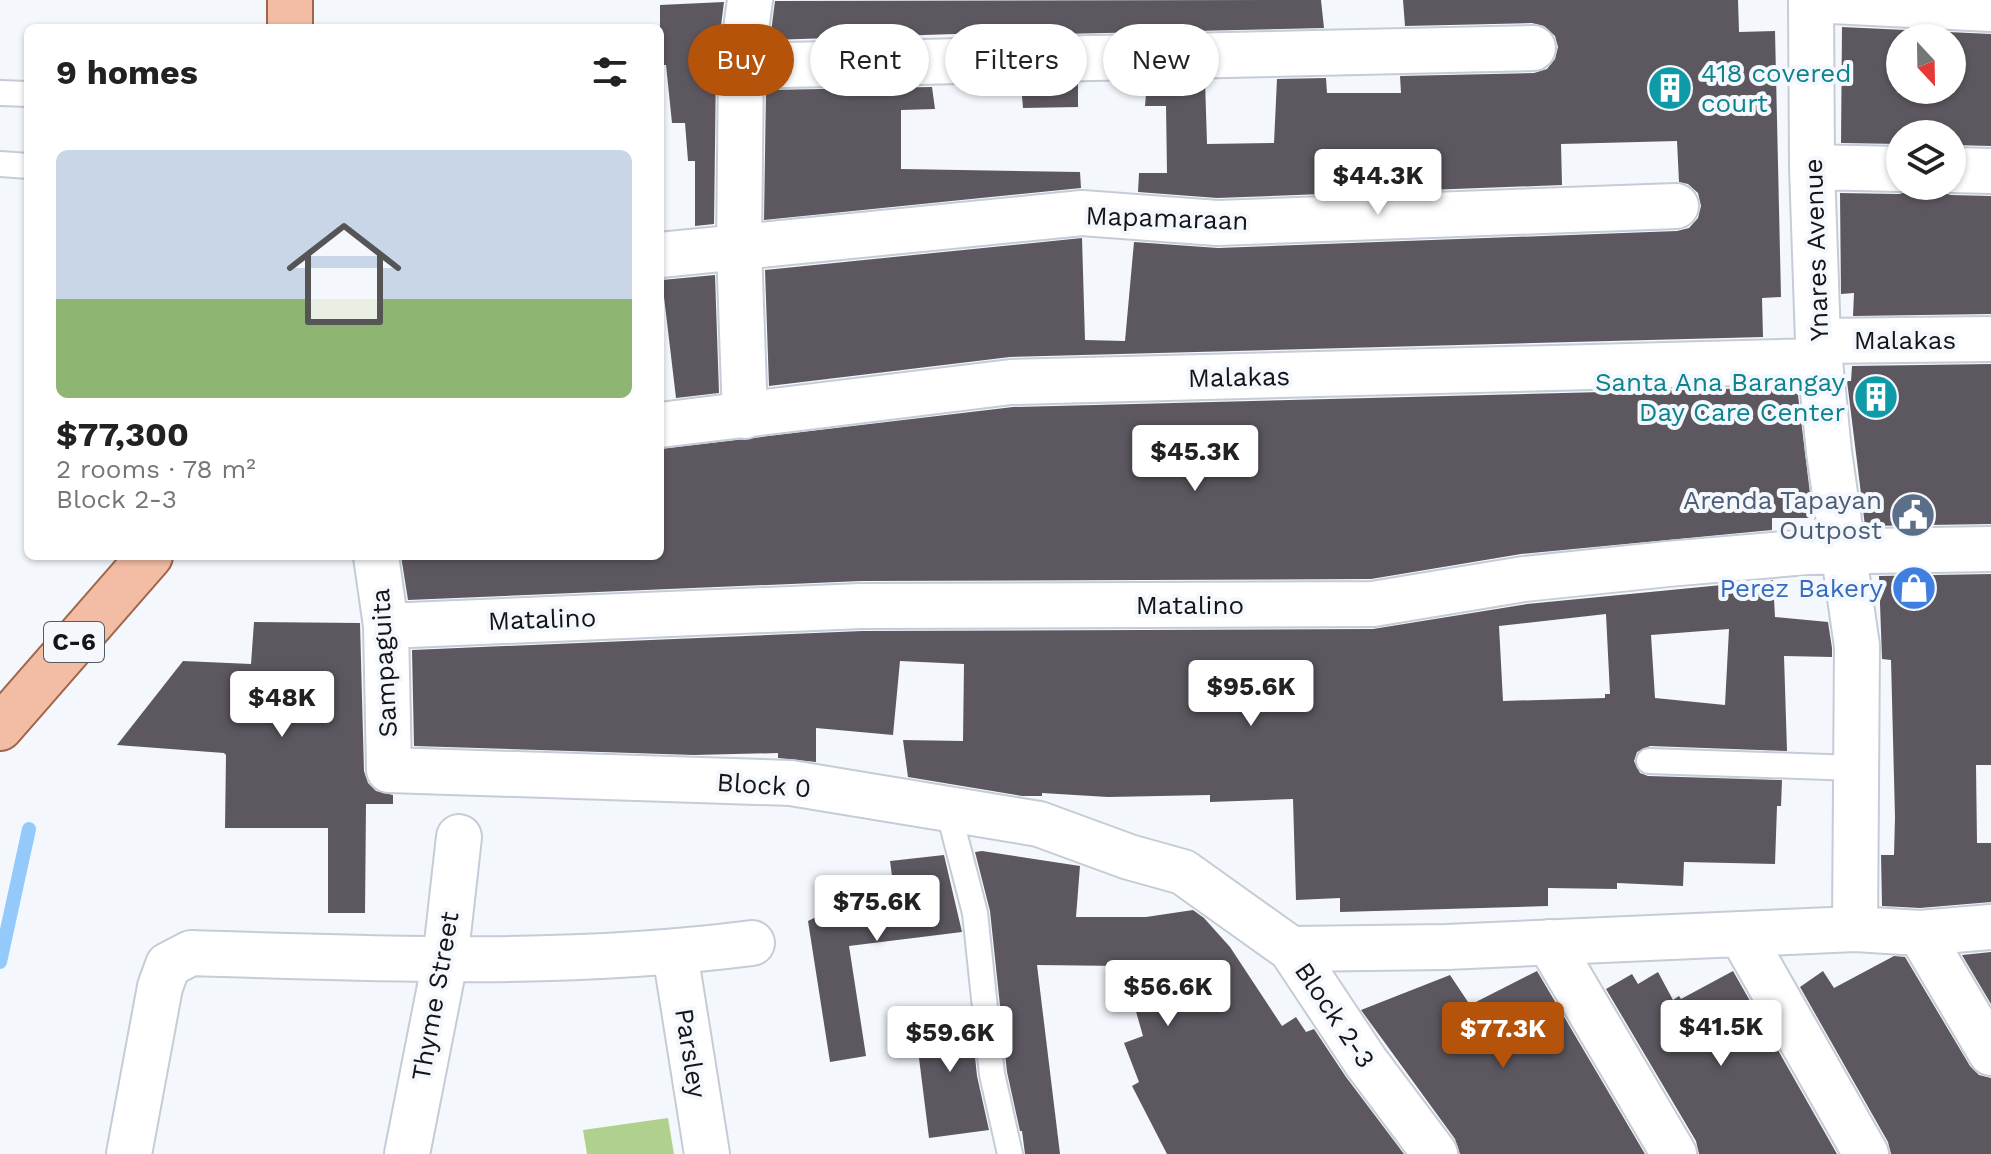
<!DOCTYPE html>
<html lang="en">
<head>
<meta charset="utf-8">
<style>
	:root { --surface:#fff; --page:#f6f6f6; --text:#222; --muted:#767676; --accent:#b45309 }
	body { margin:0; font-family:"Work Sans",sans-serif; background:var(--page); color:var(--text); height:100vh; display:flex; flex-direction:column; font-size:30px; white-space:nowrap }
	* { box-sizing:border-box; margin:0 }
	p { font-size:26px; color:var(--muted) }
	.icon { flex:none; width:44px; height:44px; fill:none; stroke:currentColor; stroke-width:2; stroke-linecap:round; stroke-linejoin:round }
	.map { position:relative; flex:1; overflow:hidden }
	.side { position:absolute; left:24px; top:24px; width:640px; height:536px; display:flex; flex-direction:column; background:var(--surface); border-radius:12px; box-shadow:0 2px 6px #0004 }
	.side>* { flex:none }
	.guide { position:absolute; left:688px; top:24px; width:760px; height:72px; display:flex; gap:16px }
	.needle { width:52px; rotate:158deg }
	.buttons { position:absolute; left:1886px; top:24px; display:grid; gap:16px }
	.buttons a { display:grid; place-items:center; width:80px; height:80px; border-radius:50%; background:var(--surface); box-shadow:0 2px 6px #0004; font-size:40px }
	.price { position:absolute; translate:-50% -68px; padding:0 18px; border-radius:8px; background:#fff; color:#222; font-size:26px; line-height:52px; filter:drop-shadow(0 2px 4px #0008) }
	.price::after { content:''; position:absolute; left:50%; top:48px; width:24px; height:18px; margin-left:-12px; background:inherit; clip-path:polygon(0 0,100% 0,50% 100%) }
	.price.on { background:var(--accent); color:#fff }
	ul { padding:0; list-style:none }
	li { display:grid; align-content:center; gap:16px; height:424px; padding:0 32px }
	li span { display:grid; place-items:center; height:248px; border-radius:12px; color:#555 }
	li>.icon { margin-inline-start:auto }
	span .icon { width:144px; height:144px; fill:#fffc; stroke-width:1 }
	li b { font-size:34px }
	h2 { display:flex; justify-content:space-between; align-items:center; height:96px; padding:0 32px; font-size:34px }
	.chip { padding:0 28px; border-radius:36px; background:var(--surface); box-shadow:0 2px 6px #0004; font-size:28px; line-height:72px }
	.chip.on { background:var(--accent); color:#fff }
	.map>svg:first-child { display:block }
	.green { fill:#b0d18e }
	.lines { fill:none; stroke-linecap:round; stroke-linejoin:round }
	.stream { stroke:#94c9fc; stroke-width:14 }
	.building { fill:#5d5860; fill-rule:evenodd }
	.service-casing { stroke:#c5ccd5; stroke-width:28 }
	.minor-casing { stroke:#c5ccd5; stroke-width:48 }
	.primary-casing { stroke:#9f664b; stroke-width:48 }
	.service { stroke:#fff; stroke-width:24 }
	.minor { stroke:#fff; stroke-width:44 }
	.primary { stroke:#f2bda4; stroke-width:44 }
	.labels { text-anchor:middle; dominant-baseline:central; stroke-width:8; stroke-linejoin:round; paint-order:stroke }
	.shield { fill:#f4f8fd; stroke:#56595d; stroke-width:2 }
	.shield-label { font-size:24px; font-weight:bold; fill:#131518 }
	.culture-label { font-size:26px; fill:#0d838f; stroke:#f4f8fd; text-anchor:start }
	.street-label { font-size:26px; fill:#131518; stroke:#f4f8fd }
	.service-label { font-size:26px; fill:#4e5e75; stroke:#f4f8fd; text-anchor:end }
	.shop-label { font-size:26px; fill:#366cbe; stroke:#f4f8fd; text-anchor:end }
</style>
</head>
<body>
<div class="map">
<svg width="1991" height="1154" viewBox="0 0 1991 1154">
	<rect width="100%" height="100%" fill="#f4f8fd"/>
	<!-- green -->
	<path class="green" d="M 668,1118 L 674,1154 L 587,1154 L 583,1130 Z"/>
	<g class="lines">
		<!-- stream -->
		<path class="stream" d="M 0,962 L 29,829"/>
	</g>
	<!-- building -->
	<path class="building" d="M 1321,0 L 1324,28 L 1017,35 L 1017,32 L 770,40 L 775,1 Z
		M 1403,0 L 1738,0 L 1739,32 L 1775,31 L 1781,297 L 1762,298 L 1763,337 L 1010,357 L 769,386 L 765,270 L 1082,238 L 1085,340 L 1125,341 L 1134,242 L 1218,248 L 1677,231 L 1689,228 L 1698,218 L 1701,206 L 1698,193 L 1688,184 L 1679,182 L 1677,141 L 1561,144 L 1562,185 L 1217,198 L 1138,192 L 1139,173 L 1167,173 L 1166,106 L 1145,106 L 1147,82 L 1205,80 L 1207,144 L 1274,143 L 1277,79 L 1326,78 L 1327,93 L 1401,93 L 1400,76 L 1534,73 L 1547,69 L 1555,59 L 1558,47 L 1555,36 L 1544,26 L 1532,23 L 1405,26 Z
		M 724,2 L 716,66 L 714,224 L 695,226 L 695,161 L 688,161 L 685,123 L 672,123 L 666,65 L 660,65 L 660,5 Z
		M 1842,27 L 1991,34 L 1991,146 L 1952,145 L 1952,134 L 1900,134 L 1900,144 L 1841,143 ZM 1900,38 L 1952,38 L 1952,90 L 1900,90 Z
		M 1078,83 L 1078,107 L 1023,108 L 1021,85 Z
		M 932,87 L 935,109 L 901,110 L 901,169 L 1080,172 L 1081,188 L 764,220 L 766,90 Z
		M 1917,186 L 1934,186 L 1940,192 L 1951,195 L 1991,196 L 1991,314 L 1853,316 L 1854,293 L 1841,294 L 1840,193 L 1899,194 L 1911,191 Z
		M 715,275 L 719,393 L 676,398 L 662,280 Z
		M 1991,364 L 1991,524 L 1865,526 L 1847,381 L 1851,381 L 1852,366 Z
		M 1797,387 L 1813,518 L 1772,518 L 1772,530 L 1521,554 L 1371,579 L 861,581 L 408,600 L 401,556 L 660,556 L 660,449 L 1013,407 Z
		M 1991,574 L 1991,765 L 1976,765 L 1977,843 L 1991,843 L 1991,902 L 1920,908 L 1882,906 L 1881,855 L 1894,855 L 1895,817 L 1891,660 L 1882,659 L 1879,576 Z
		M 1773,580 L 1775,617 L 1828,622 L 1832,648 L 1832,657 L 1784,656 L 1787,751 L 1650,746 L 1637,752 L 1634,761 L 1640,773 L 1648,776 L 1782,780 L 1781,806 L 1777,806 L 1775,864 L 1684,862 L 1683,886 L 1617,883 L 1617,889 L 1548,888 L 1548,906 L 1340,912 L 1340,898 L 1296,900 L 1293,799 L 1210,802 L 1210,795 L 1108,797 L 1042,793 L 1042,796 L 1022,796 L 908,777 L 903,740 L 963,741 L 964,664 L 900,661 L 893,735 L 816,728 L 816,762 L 778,758 L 778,753 L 694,755 L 414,746 L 412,650 L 862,631 L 1373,629 L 1527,604 ZM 1606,614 L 1610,694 L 1605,694 L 1605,698 L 1503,701 L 1499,626 ZM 1729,629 L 1725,705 L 1655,698 L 1651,635 Z
		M 254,622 L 360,623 L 364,771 L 368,783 L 376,791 L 393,795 L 393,804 L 366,804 L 365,913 L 328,913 L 328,828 L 225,828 L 226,755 L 224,753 L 117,745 L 183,661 L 251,664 Z
		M 982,851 L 1080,866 L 1076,917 L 1146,917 L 1193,910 L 1204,918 L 1230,947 L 1282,1026 L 1296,1017 L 1306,1032 L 1314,1029 L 1346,1077 L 1404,1154 L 1167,1154 L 1132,1086 L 1139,1082 L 1124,1043 L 1143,1036 L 1123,966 L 1037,965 L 1060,1154 L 1025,1154 L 1022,1131 L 1020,1131 L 1007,1072 L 990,911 L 975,852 Z
		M 944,855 L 962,932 L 849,946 L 866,1056 L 830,1062 L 808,921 L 814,918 L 896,907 L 890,861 Z
		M 1991,952 L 1991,1004 L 1962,955 Z
		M 1894,956 L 1905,957 L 1970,1066 L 1979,1075 L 1991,1078 L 1991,1154 L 1891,1154 L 1888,1142 L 1800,987 L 1823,971 L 1834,988 Z
		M 1537,971 L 1645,1154 L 1460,1154 L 1455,1139 L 1361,1010 L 1450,975 L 1470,1005 Z
		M 1733,971 L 1837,1154 L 1699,1154 L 1696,1141 L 1606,989 L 1632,974 L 1638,984 L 1658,972 L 1673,1000 L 1679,996 L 1681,999 Z
		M 970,1008 L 977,1076 L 989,1130 L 929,1138 L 914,1018 Z"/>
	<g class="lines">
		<!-- service casing -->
		<g class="service-casing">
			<path id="service" d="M 0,93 L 28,94
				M 0,164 L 28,166
				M 1649,761 L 1856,768
				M 948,809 L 975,913 L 992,1074 L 1010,1154"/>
		</g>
		<!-- minor casing -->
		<g class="minor-casing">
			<path id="minor" d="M 1811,0 L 1812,167 L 1818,341 L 1829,452 L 1857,646 L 1855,929
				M 1812,0 L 1991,9
				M 741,66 L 1533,48
				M 1812,167 L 1900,169
				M 1952,170 L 1991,171
				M 660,255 L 1082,213 L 1217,223 L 1676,206
				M 1818,341 L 1991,339
				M 745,416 L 739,249 L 741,66 L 750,0
				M 660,425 L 1011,382 L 1820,361
				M 376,556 L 386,626 L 389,770 L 791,783 L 1039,824 L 1129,857 L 1183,872 L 1291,949 L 1366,1062 L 1435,1154
				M 386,626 L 861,606 L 1373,604 L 1524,579 L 1668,564 L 1807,552 L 1991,549
				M 1920,933 L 1991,1053
				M 1741,934 L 1866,1154
				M 1549,942 L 1674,1154
				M 1291,949 L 1446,947 L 1855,929 L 1920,933 L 1991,927
				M 675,953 L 707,1154
				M 129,1154 L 160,987 L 168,965 L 191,953 C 378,959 566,967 752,943
				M 407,1154 L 445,961 L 459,837"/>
		</g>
		<!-- primary casing -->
		<g class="primary-casing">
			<path id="primary" d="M 290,0 L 290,28
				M 0,728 L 150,556"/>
		</g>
		<!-- service -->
		<use href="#service" class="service"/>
		<!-- minor -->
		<use href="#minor" class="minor"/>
		<!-- primary -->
		<use href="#primary" class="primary"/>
	</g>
	<!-- icons -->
	<defs>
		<g id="building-disc" transform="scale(2.3)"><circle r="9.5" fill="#0f9aa8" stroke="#f4f8fd"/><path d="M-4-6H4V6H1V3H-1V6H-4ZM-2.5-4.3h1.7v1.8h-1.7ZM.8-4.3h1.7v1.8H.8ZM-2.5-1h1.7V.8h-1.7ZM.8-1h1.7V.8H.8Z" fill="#fff"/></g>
		<g id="civic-disc" transform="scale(2.3)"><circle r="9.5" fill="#5c6f8a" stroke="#f4f8fd"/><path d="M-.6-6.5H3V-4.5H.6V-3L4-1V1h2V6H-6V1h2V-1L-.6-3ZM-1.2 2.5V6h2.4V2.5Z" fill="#fff"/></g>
		<g id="shop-disc" transform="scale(2.3)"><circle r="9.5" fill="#3f7fe0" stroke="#f4f8fd"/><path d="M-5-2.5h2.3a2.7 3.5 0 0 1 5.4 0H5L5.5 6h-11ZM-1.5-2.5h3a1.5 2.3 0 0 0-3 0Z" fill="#fff"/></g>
	</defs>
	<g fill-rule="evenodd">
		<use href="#building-disc" x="1670" y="88"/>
		<use href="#building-disc" x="1876" y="397"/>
		<use href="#civic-disc" x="1913" y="515"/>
		<use href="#shop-disc" x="1914" y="588"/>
	</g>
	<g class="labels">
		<!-- shield labels -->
		<rect class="shield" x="44" y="622" width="60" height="40" rx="6"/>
		<g class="shield-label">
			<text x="74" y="642">C-6</text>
		</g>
		<!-- culture labels -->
		<g class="culture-label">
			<text x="1701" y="73">418 covered<tspan x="1701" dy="30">court</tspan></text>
			<text x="1845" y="382" text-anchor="end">Santa Ana Barangay<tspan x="1845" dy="30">Day Care Center</tspan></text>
		</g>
		<!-- street labels -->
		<g class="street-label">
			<text transform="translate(1167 218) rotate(2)">Mapamaraan</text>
			<text transform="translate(1816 250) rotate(-92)">Ynares Avenue</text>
			<text x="1905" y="340">Malakas</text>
			<text transform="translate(1239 377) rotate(-1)">Malakas</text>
			<text x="1190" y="605">Matalino</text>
			<text transform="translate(542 619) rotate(-2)">Matalino</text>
			<text transform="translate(384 663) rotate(-93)">Sampaguita</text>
			<text transform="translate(764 785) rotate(4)">Block 0</text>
			<text transform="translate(435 996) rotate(-80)">Thyme Street</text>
			<text transform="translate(1335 1015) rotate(56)">Block 2-3</text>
			<text transform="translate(691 1053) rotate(81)">Parsley</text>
		</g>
		<!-- service labels -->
		<g class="service-label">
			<text x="1882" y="500">Arenda Tapayan<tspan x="1882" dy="30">Outpost</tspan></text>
		</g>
		<!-- shop labels -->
		<g class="shop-label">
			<text x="1883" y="588">Perez Bakery</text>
		</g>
	</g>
</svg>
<div class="buttons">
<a><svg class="needle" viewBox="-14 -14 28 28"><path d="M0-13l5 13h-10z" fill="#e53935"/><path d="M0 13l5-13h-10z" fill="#767676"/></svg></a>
<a><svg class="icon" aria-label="layers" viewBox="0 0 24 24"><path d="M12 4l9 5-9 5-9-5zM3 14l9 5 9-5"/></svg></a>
</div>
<b class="price" style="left:1378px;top:217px">$44.3K</b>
<b class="price" style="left:1195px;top:493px">$45.3K</b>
<b class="price" style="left:1251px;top:728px">$95.6K</b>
<b class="price" style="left:282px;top:739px">$48K</b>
<b class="price" style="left:877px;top:943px">$75.6K</b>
<b class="price" style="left:1168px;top:1028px">$56.6K</b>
<b class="price" style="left:1721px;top:1068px">$41.5K</b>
<b class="price on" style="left:1503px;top:1070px">$77.3K</b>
<b class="price" style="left:950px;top:1074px">$59.6K</b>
<div class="guide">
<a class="chip on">Buy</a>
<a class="chip">Rent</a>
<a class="chip">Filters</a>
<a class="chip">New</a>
</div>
<section class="side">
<h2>9 homes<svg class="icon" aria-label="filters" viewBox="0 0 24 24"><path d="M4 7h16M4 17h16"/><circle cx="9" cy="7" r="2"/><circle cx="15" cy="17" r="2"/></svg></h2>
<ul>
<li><span style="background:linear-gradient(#c9d6e8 60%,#8fb573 0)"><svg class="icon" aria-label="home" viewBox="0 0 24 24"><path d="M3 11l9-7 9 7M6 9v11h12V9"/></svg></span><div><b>$77,300</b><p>2 rooms · 78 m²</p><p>Block 2-3</p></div></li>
</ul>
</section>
</div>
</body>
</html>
